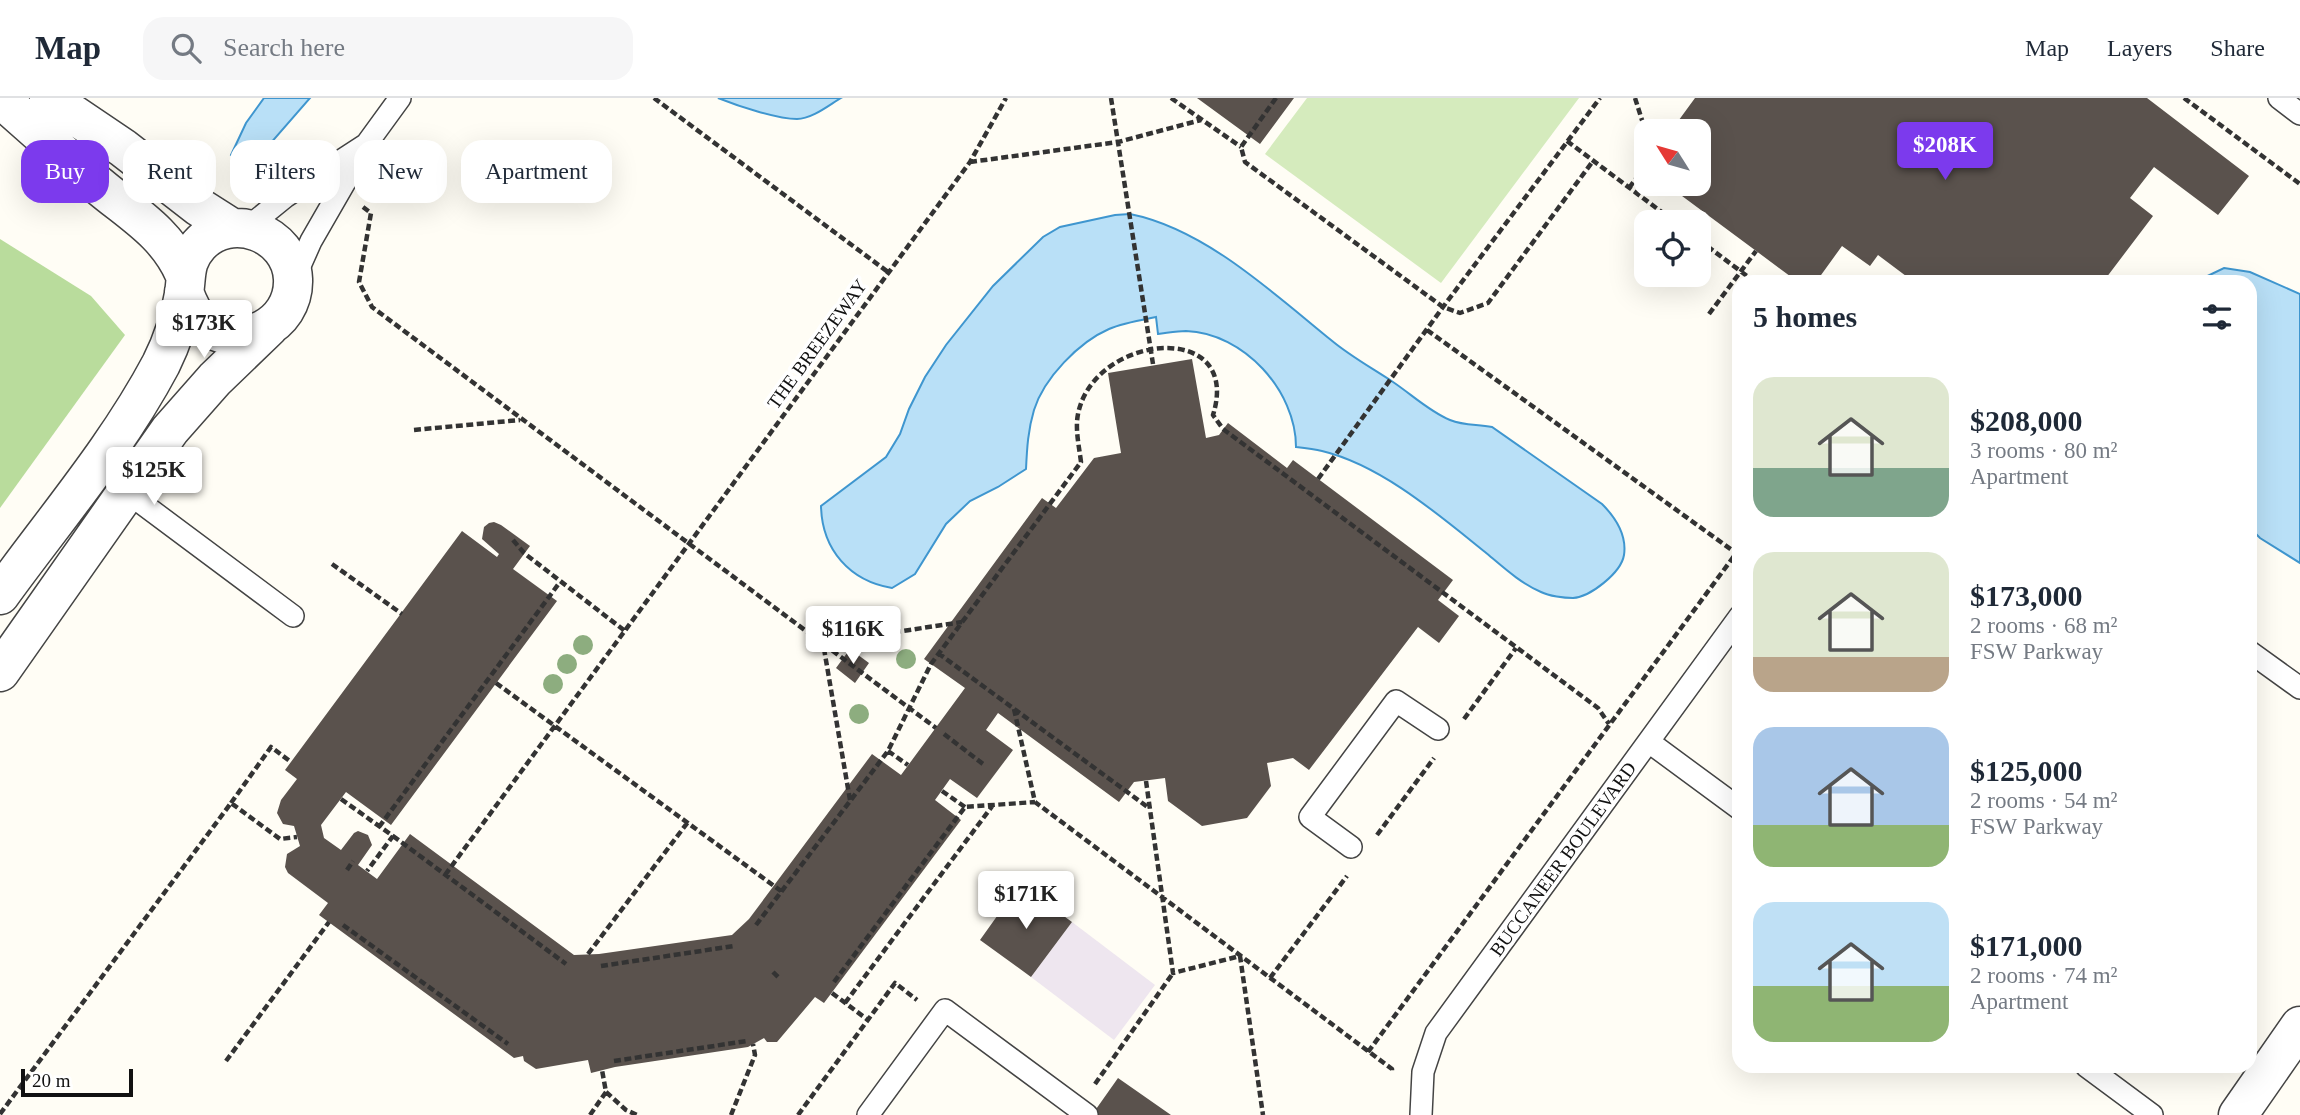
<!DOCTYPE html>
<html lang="en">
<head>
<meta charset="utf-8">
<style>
	:root { --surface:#fff; --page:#f6f6f7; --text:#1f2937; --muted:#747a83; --line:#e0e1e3; --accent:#7c3aed }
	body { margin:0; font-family:Georgia,serif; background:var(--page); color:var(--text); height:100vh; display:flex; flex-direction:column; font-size:26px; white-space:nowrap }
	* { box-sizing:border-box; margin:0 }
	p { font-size:23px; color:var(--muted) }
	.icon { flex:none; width:38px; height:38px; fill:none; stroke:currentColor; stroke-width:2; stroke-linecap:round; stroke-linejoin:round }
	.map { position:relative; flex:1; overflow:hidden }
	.side { position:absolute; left:1732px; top:177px; width:525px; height:798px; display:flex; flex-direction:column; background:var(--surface); border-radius:21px; box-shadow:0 7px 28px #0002 }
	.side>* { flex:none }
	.hud { position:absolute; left:21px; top:42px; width:665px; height:63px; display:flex; gap:14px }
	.needle { width:46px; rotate:307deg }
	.buttons { position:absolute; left:1634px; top:21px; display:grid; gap:14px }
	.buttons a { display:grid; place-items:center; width:77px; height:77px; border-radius:14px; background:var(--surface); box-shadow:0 7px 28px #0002; font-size:35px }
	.scale { position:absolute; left:21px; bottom:18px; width:112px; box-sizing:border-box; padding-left:7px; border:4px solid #111; border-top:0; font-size:19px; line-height:24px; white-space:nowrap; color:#111; -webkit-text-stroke:5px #fff; paint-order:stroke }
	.price { position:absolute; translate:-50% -60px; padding:0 16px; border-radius:7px; background:#fff; color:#222; font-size:23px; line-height:46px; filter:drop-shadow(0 2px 4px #0008) }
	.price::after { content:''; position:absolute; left:50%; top:42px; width:21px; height:16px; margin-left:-10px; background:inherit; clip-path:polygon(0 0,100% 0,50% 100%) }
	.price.active { background:var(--accent); color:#fff }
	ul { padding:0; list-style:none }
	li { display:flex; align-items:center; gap:21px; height:175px; padding:0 21px }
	li span { display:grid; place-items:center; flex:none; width:196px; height:140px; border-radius:21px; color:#555 }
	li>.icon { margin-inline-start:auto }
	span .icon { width:84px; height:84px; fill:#fffc; stroke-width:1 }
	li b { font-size:30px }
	h2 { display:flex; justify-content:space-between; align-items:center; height:84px; padding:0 21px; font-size:30px }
	.chip { padding:0 24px; border-radius:21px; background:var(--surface); box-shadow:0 7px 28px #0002; font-size:24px; line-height:63px }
	.chip.active { background:var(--accent); color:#fff }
	header { display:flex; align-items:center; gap:42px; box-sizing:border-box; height:98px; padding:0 35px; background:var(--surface); border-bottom:2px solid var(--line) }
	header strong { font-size:33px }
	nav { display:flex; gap:38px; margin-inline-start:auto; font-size:24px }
	.search { width:490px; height:63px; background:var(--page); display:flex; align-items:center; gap:18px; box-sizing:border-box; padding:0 24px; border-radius:21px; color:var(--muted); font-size:26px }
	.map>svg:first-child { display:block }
	.industrial { fill:#eee6ef }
	.green { fill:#d5ebbd }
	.forest { fill:#b9dc9c }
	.water { fill:#b9e0f7; stroke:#3f96cf; stroke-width:2 }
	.building { fill:#5a524d }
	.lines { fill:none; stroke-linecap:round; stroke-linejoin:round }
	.service-casing { stroke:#444; stroke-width:24 }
	.minor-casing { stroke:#444; stroke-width:41 }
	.path { stroke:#333; stroke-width:4.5; stroke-dasharray:7 3.5; stroke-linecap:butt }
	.service { stroke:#fff; stroke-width:21 }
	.minor { stroke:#fff; stroke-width:38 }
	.tree { fill:#8dad7f }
	.labels { text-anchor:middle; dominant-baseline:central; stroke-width:7; stroke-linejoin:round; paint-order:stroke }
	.street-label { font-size:19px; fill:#111; stroke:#fff }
</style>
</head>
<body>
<header>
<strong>Map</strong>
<div class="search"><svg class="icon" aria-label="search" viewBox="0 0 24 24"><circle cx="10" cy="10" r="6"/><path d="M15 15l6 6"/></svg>Search here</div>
<nav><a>Map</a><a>Layers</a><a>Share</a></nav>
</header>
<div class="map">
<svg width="2300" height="1017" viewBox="0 0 2300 1017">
	<rect width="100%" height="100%" fill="#fffdf5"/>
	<!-- industrial -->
	<path class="industrial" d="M 1072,824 L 1155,887 L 1114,942 L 1031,879 Z"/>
	<!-- green -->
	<path class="green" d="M 1307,0 L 1579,0 L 1441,185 L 1265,56 Z"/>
	<!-- forest -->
	<path class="forest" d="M 0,141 L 91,198 L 125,237 L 0,410 Z"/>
	<!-- water -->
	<path class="water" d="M 264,0 L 310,0 L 249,70 L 231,57 L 246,25 Z
		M 718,0 L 841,0 C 829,7 812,21 797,21 C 777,21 738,8 718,0 Z
		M 1130,116 C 1205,131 1273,195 1331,242 C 1350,258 1372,270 1393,284 C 1411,296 1430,314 1450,322 C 1465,328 1477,326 1492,329 L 1602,406 C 1615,419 1627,437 1624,457 C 1621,475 1590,499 1573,500 C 1564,500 1549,498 1541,494 C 1520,485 1503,469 1485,454 C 1439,417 1381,367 1322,353 C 1314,351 1305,350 1296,349 C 1296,293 1244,235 1186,233 C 1177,233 1167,235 1158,236 L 1156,219 C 1141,222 1123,225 1109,231 C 1079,244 1044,280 1034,312 C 1028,332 1027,350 1026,371 L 998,389 L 970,403 L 946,426 L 915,476 L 892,490 C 850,483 822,452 821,408 L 886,359 L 900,336 L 909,311 L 925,279 L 946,247 L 993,188 L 1043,139 L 1060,129 L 1115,117 Z
		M 2224,170 L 2250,174 L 2300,196 L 2300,465 L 2260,440 L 2251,431 L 2250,184 L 2195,184 Z"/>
	<!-- building -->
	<path class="building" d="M 1197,0 L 1294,0 L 1260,46 Z
		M 1695,0 L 2147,0 L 2249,78 L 2218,117 L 2154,69 L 2130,100 L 2153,118 L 2103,184 L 1914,184 L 1878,157 L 1870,168 L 1842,148 L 1816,184 L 1798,184 L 1678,95 L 1685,86 L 1699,86 L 1699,66 L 1710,52 L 1699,44 L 1699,33 L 1686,33 L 1676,26 Z
		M 1192,261 L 1206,340 L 1219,337 L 1228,325 L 1287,370 L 1293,362 L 1453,482 L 1438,502 L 1459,518 L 1439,545 L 1418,529 L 1309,672 L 1293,660 L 1267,665 L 1271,688 L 1247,720 L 1202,728 L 1168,703 L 1165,680 L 1134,684 L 1119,704 L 998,615 L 986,632 L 1013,652 L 977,700 L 950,681 L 935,702 L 961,722 L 824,905 L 815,899 L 777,944 L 767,944 L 764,940 L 748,949 L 615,969 L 591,975 L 588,962 L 536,971 L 524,963 L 523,958 L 514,960 L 319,817 L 328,805 L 288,775 L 285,769 L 287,756 L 300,748 L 294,728 L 283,726 L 277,715 L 281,702 L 297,681 L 285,672 L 462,433 L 497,459 L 499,456 L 482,441 L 484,429 L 489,425 L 494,424 L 501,427 L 530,448 L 513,471 L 557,503 L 391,727 L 346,694 L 321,727 L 324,740 L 341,752 L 354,735 L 358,733 L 368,737 L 372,747 L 358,767 L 377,781 L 410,736 L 574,857 L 599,856 L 732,837 L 749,821 L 872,656 L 901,677 L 965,590 L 924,561 L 1042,400 L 1056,410 L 1094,360 L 1121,355 L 1108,275 Z
		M 850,551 L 869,565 L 855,585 L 836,570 Z
		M 1020,786 L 1072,824 L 1031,879 L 980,842 Z
		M 1118,980 L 1171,1017 L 1098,1017 L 1094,1014 Z"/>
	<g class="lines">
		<!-- service casing -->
		<g class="service-casing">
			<path id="service" d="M 2279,0 L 2300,16
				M 247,130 L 285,99 L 365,47
				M 295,179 L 311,143 L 368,44 L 400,0
				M 128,395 L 293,518
				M 2250,554 L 2300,590
				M 1649,644 L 1740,711
				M 1351,749 L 1310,719 L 1396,603 L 1438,631
				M 2086,968 L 2152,1017
				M 868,1017 L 945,912 L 1087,1017
				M 1421,1017 L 1423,974 L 1436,935 L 1740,518"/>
		</g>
		<!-- minor casing -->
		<g class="minor-casing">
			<path id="minor" d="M 0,0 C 33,29 65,58 98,87 C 131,115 166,134 184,175
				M 49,0 L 123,50 L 199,109 L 232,130
				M 0,497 C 55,421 117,349 161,266 C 172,244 180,220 184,196 C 187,176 184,164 199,147 C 230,112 291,135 293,181 C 295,229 238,255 202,225 C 193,217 188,205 184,194
				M 0,574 L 170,332 L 215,281 L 269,229
				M 2238,1017 L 2300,928"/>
		</g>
		<!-- path -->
		<path class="path" d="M 654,0 L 888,174
			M 1111,0 L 1153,266
			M 1171,0 L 1241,49
			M 1276,0 L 1241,49 L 1245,64 L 1443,209 L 1460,215 L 1488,205 L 1593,63
			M 1635,0 L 1647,38
			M 2184,0 L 2300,86
			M 1567,43 L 1675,124
			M 970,64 L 1118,44 L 1201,22
			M 1629,90 L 1647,66
			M 363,109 L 371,115 L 359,184 L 372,209 L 936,630
			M 1699,142 L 1755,184
			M 1709,216 L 1756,153
			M 1427,232 L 1736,455
			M 414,332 L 520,322
			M 1318,381 L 1443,209 L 1600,0
			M 513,442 L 524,455 L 625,533
			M 332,466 L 402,516
			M 938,555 L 1149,710
			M 496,585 L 781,793
			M 1014,611 L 1035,704 L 1392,971 L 1392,974
			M 1464,621 L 1516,550
			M 944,636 L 983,666
			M 888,653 L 908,667
			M 1146,683 L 1173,875 L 1240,858 L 1263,1017
			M 942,693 L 965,709
			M 341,701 L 393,738 L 367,773
			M 850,702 L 823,545 L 962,524
			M 231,705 L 271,649 L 291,664
			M 379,729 L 560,484
			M 1377,737 L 1434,660
			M 393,738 L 566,866
			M 347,772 L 353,763
			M 445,777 L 970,64 L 1006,0
			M 343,827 L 508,946
			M 756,827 L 888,653 L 931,566 L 1081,364 C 1079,348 1075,331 1078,316 C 1094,235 1243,221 1213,317 L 1223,331 L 1598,610 L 1609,626
			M 588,856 L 688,724
			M 601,868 L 734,848
			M 773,874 L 778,879
			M 1270,880 L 1347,778
			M 834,884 L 965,709 L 1035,704
			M 832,895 L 868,922
			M 845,905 L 993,707
			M 1368,954 L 1740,450
			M 226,963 L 329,824
			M 614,963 L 747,943
			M 1095,986 L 1173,875
			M 606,994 L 626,1012 L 637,1017
			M 0,1016 L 231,705 L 280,741 L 297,739
			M 590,1017 L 606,994 L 602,972
			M 731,1017 L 755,957 L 753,946
			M 798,1017 L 895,885 L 917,902"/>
		<!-- service -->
		<use href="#service" class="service"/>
		<!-- minor -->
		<use href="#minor" class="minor"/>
	</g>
	<!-- trees -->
	<g class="tree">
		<circle cx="583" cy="547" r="10"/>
		<circle cx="906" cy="561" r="10"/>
		<circle cx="567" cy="566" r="10"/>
		<circle cx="553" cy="586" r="10"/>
		<circle cx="859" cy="616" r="10"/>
	</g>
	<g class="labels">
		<!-- street labels -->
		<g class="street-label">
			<text transform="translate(817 246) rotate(-54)">THE BREEZEWAY</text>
			<text transform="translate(1563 761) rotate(-54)">BUCCANEER BOULEVARD</text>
		</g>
	</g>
</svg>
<div class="buttons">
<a><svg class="needle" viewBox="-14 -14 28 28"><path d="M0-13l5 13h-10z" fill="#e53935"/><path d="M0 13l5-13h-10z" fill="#747a83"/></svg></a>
<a><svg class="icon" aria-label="locate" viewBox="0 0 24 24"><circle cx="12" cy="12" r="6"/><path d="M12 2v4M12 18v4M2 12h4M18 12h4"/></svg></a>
</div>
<div class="scale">20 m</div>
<b class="price active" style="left:1945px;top:84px">$208K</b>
<b class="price" style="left:204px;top:262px">$173K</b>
<b class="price" style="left:154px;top:409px">$125K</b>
<b class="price" style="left:853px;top:568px">$116K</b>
<b class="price" style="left:1026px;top:833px">$171K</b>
<div class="hud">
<a class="chip active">Buy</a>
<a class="chip">Rent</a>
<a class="chip">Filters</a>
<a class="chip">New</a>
<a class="chip">Apartment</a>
</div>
<section class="side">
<h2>5 homes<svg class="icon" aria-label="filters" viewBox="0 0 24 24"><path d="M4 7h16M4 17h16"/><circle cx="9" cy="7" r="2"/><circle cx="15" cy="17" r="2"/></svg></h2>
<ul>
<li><span style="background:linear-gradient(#dfe7d0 65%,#7fa58c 0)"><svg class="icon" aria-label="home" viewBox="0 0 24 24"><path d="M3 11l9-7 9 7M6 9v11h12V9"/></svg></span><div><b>$208,000</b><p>3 rooms · 80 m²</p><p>Apartment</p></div></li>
<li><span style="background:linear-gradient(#dfe7d0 75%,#b9a48a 0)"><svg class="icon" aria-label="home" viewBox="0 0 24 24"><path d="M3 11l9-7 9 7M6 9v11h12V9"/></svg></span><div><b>$173,000</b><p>2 rooms · 68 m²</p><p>FSW Parkway</p></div></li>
<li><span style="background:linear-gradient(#a9c7e8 70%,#8fb573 0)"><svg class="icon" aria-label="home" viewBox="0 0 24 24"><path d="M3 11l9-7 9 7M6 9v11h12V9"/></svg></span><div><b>$125,000</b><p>2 rooms · 54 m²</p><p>FSW Parkway</p></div></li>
<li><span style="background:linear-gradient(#bfe0f5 60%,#8fb573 0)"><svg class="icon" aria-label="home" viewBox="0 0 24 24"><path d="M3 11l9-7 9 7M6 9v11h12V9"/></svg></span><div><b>$171,000</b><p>2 rooms · 74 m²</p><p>Apartment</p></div></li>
</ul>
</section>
</div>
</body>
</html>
